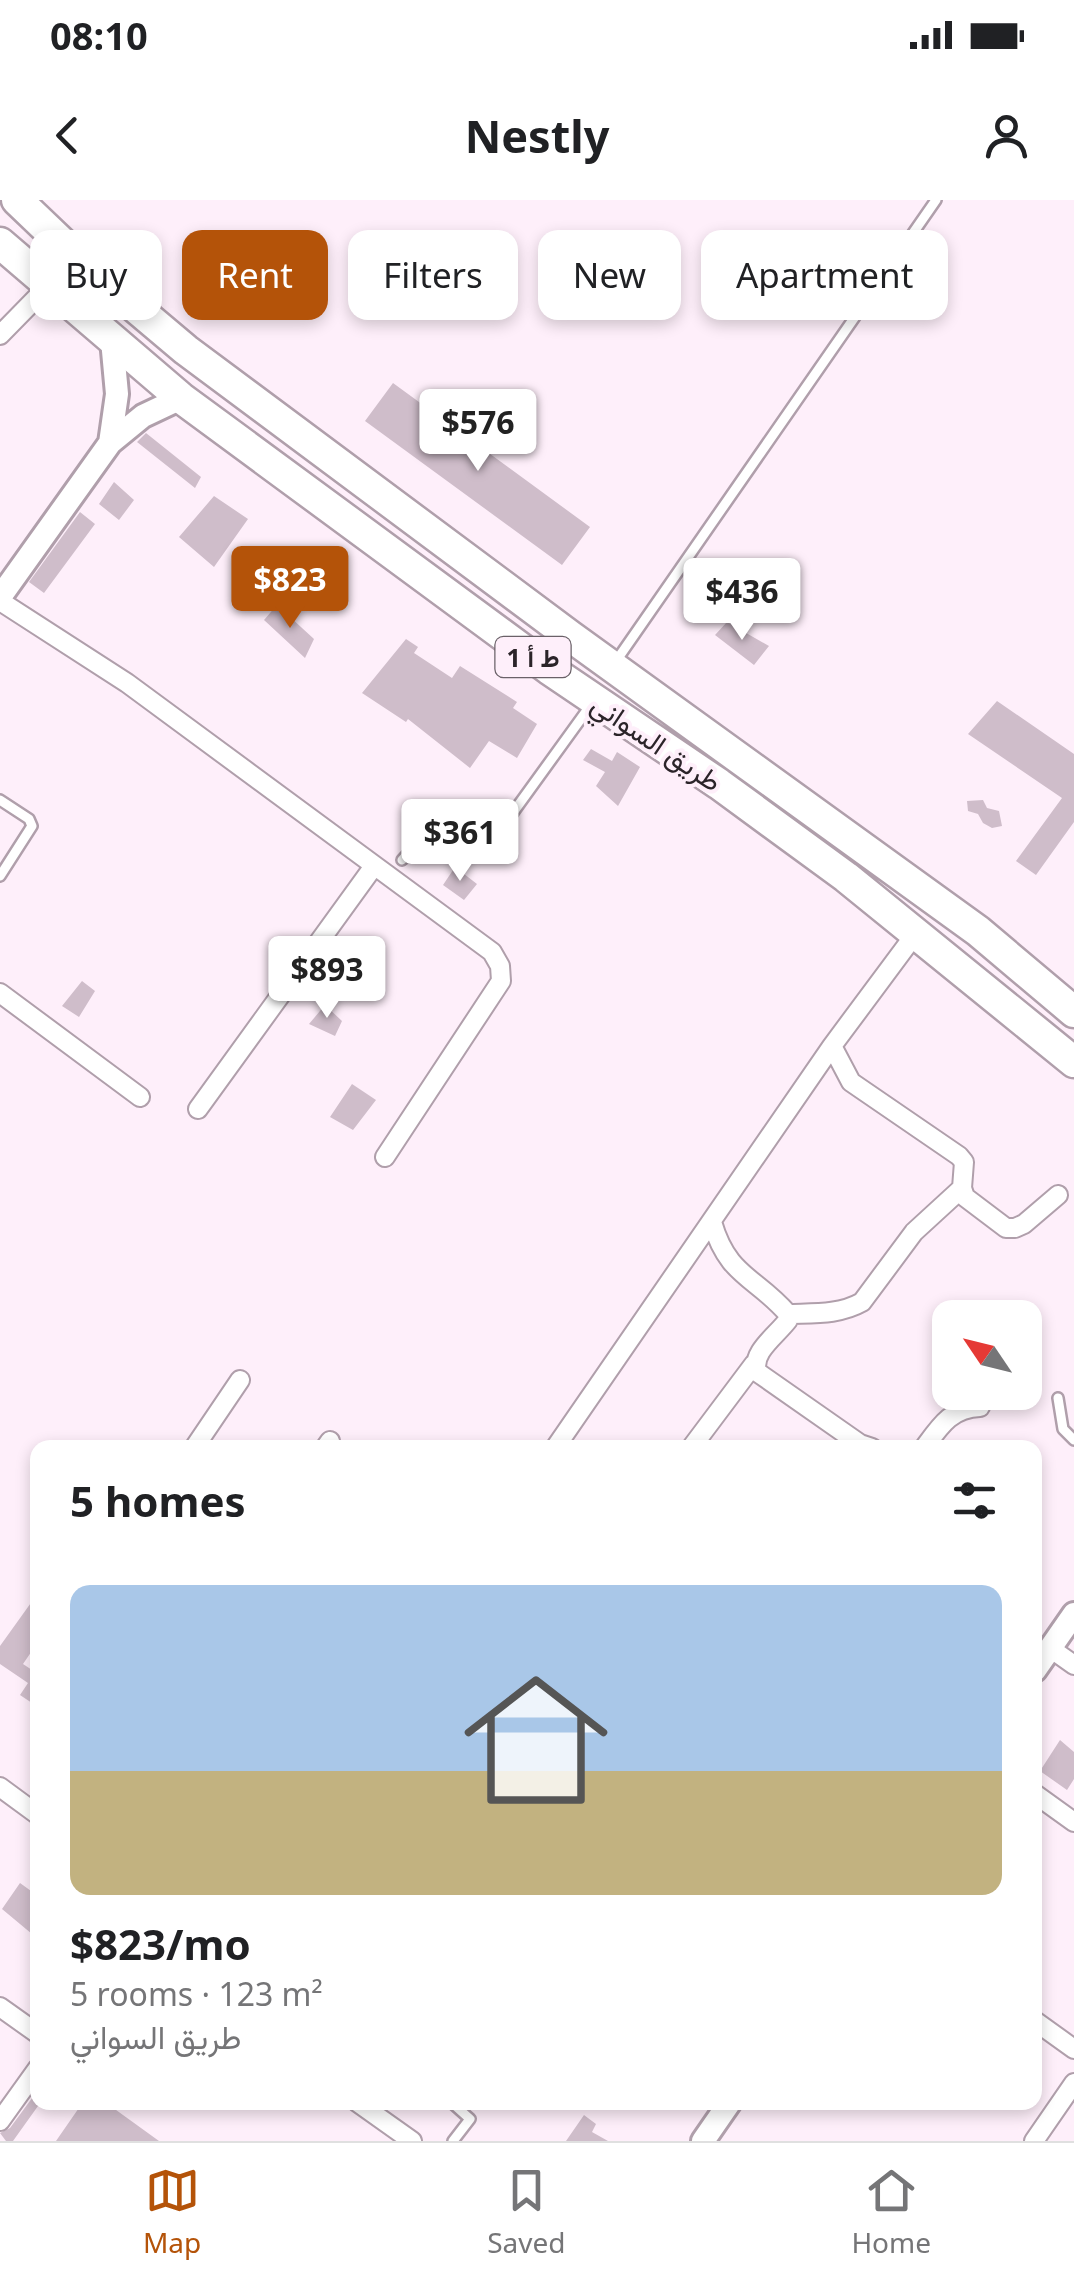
<!DOCTYPE html>
<html lang="en">
<head>
<meta charset="utf-8">
<style>
	:root { --surface:#fff; --page:#f6f6f6; --text:#202124; --muted:#757577; --line:#e0e0e0; --accent:#b45309 }
	body { margin:0; font-family:"Noto Sans",Vazirmatn,sans-serif; background:var(--page); color:var(--text); height:100vh; display:flex; flex-direction:column; font-size:38px; white-space:nowrap }
	* { box-sizing:border-box; margin:0 }
	p { font-size:32px; color:var(--muted) }
	.icon { flex:none; width:55px; height:55px; fill:none; stroke:currentColor; stroke-width:2; stroke-linecap:round; stroke-linejoin:round }
	.map { position:relative; flex:1; overflow:hidden }
	.side { position:absolute; left:30px; top:1240px; width:1012px; height:670px; display:flex; flex-direction:column; background:var(--surface); border-radius:20px; box-shadow:0 5px 15px #0003 }
	.side>* { flex:none }
	.banner { position:absolute; left:30px; top:30px; width:1015px; height:90px; display:flex; gap:20px }
	.needle { width:65px; rotate:305deg }
	.fabs { position:absolute; left:932px; top:1100px; display:grid; gap:20px }
	.fabs a { display:grid; place-items:center; width:110px; height:110px; border-radius:20px; background:var(--surface); box-shadow:0 5px 15px #0003; font-size:50px }
	.price { position:absolute; translate:-50% -85px; padding:0 22px; border-radius:10px; background:#fff; color:#222; font-size:32px; line-height:65px; filter:drop-shadow(0 2px 5px #0008) }
	.price::after { content:''; position:absolute; left:50%; top:60px; width:30px; height:22px; margin-left:-15px; background:inherit; clip-path:polygon(0 0,100% 0,50% 100%) }
	.price.current { background:var(--accent); color:#fff }
	ul { padding:0; list-style:none }
	li { display:grid; align-content:center; gap:20px; height:530px; padding:0 40px }
	li+li { border-top:2px solid var(--line) }
	li span { display:grid; place-items:center; height:310px; border-radius:20px; color:#555 }
	li>.icon { margin-inline-start:auto }
	span .icon { width:180px; height:180px; fill:#fffc; stroke-width:1 }
	li b { font-size:42px }
	h2 { display:flex; justify-content:space-between; align-items:center; height:120px; padding:0 40px; font-size:42px }
	.chip { padding:0 35px; border-radius:20px; background:var(--surface); box-shadow:0 5px 15px #0003; font-size:35px; line-height:90px }
	.chip.current { background:var(--accent); color:#fff }
	.status { display:flex; justify-content:space-between; align-items:center; height:70px; padding:0 50px; background:var(--surface); direction:ltr }
	.status svg { height:28px; fill:currentColor }
	header { display:flex; justify-content:space-between; align-items:center; height:130px; padding:0 40px; background:var(--surface); font-size:45px; font-weight:700 }
	.tabs { display:flex; justify-content:space-around; align-items:center; height:140px; border-top:2px solid var(--line); background:var(--surface); font-size:28px; color:var(--muted) }
	.tabs a { display:grid; justify-items:center; gap:5px }
	.tabs .current { color:var(--accent) }
	.map>svg:first-child { display:block }
	.building { fill:#cfbdca }
	.lines { fill:none; stroke-linecap:round; stroke-linejoin:round }
	.lane-casing { stroke:#b09fab; stroke-width:14 }
	.street-casing { stroke:#b09fab; stroke-width:22 }
	.secondary-casing { stroke:#b09fab; stroke-width:28 }
	.highway-casing { stroke:#b09fab; stroke-width:35 }
	.lane { stroke:#fff; stroke-width:9 }
	.street { stroke:#fff; stroke-width:18 }
	.secondary { stroke:#fff; stroke-width:22 }
	.highway { stroke:#fff; stroke-width:30 }
	.labels { text-anchor:middle; dominant-baseline:central; stroke-width:8; stroke-linejoin:round; paint-order:stroke }
	.shield { fill:#feeffa; stroke:#6a6168; stroke-width:2.5 }
	.shield-label { font-size:25px; font-weight:bold; fill:#2b2429 }
	.street-label { font-size:28px; fill:#2b2429; stroke:#feeffa }
</style>
</head>
<body>
<div class="status"><b>08:10</b><svg viewBox="0 0 49 12"><path d="M0 12V9h3v3zM5 12V6h3v6zM10 12V3h3v9zM15 12V0h3v12zM26 1h20v11H26zM47 4h2v5h-2z"/></svg></div>
<header><svg class="icon" aria-label="back" viewBox="0 0 24 24"><path d="M15 5l-7 7 7 7"/></svg>Nestly<svg class="icon" aria-label="person" viewBox="0 0 24 24"><circle cx="12" cy="8" r="4"/><path d="M4 21q1-7 8-7t8 7"/></svg></header>
<div class="map">
<svg width="1074" height="1941" viewBox="0 0 1074 1941">
	<rect width="100%" height="100%" fill="#feeffa"/>
	<!-- building -->
	<path class="building" d="M 393,183 L 590,327 L 562,365 L 365,221 Z
		M 146,233 L 201,277 L 195,288 L 137,242 Z
		M 114,282 L 134,300 L 119,320 L 99,304 Z
		M 214,296 L 248,319 L 214,367 L 179,337 Z
		M 80,312 L 95,324 L 44,393 L 29,382 Z
		M 277,405 L 314,439 L 305,458 L 264,420 Z
		M 727,422 L 769,446 L 754,465 L 715,435 Z
		M 406,439 L 418,447 L 414,453 L 452,478 L 460,466 L 517,502 L 513,508 L 537,524 L 517,558 L 489,541 L 470,568 L 408,519 L 406,522 L 362,493 Z
		M 997,501 L 1074,554 L 1074,622 L 1036,675 L 1016,661 L 1062,598 L 968,534 Z
		M 591,549 L 612,561 L 617,552 L 640,567 L 618,606 L 596,586 L 605,572 L 583,560 Z
		M 983,600 L 987,608 L 999,611 L 1002,626 L 992,628 L 983,623 L 978,614 L 968,611 L 967,601 Z
		M 455,667 L 477,684 L 464,700 L 443,685 Z
		M 82,781 L 95,791 L 79,817 L 62,806 Z
		M 325,805 L 342,821 L 335,836 L 309,824 Z
		M 352,884 L 376,900 L 353,930 L 330,917 Z
		M 38,1393 L 38,1442 L 23,1464 L 35,1472 L 38,1470 L 38,1507 L 20,1495 L 28,1483 L 0,1464 L 0,1446 Z
		M 1060,1540 L 1074,1552 L 1074,1579 L 1067,1590 L 1040,1571 Z
		M 20,1683 L 38,1696 L 38,1739 L 2,1709 Z
		M 38,1890 L 38,1906 L 13,1941 L 6,1941 L 0,1933 L 10,1928 Z
		M 83,1902 L 105,1902 L 159,1941 L 56,1941 Z
		M 584,1915 L 596,1924 L 592,1932 L 608,1941 L 566,1941 Z"/>
	<g class="lines">
		<!-- lane casing -->
		<g class="lane-casing">
			<path id="lane" d="M 614,464 L 936,0
				M 0,600 L 29,619 L 32,626 L 0,676
				M 402,660 L 431,629 L 440,629 L 474,647 L 491,643 L 593,502
				M 1058,1198 L 1063,1229 L 1074,1240
				M 451,1902 L 470,1919 L 453,1941"/>
		</g>
		<!-- street casing -->
		<g class="street-casing">
			<path id="street" d="M 0,135 L 49,85
				M 0,401 L 127,483 L 492,752 L 500,766 L 501,781 L 385,957
				M 0,793 L 140,897
				M 832,846 L 851,882 L 959,956 L 964,962 L 962,988 L 965,997 L 1006,1028 L 1015,1028 L 1024,1024 L 1058,995
				M 198,909 L 374,666
				M 712,1022 C 728,1077 755,1076 788,1114 L 788,1120 C 776,1136 751,1152 757,1172 L 860,1244 L 872,1248
				M 788,1114 C 814,1113 839,1115 862,1102 L 914,1032 L 962,988
				M 194,1248 L 240,1180
				M 325,1248 L 330,1241
				M 555,1248 L 832,846 L 916,733
				M 691,1248 L 754,1164
				M 924,1248 C 940,1226 951,1208 980,1207
				M 1050,1448 L 1074,1465
				M 0,1587 L 38,1615
				M 1035,1594 L 1074,1622
				M 0,1807 L 38,1834
				M 1035,1821 L 1074,1849
				M 357,1902 L 412,1941
				M 0,1921 L 38,1868
				M 1034,1941 L 1074,1883"/>
		</g>
		<!-- secondary casing -->
		<g class="secondary-casing">
			<path id="secondary" d="M 110,243 L 117,194 L 112,140
				M 0,397 L 110,243 L 143,216 L 181,198
				M 1035,1470 L 1074,1414
				M 703,1941 L 730,1902"/>
		</g>
		<!-- highway casing -->
		<g class="highway-casing">
			<path id="highway" d="M 17,0 L 84,64 L 186,150 L 570,436 L 978,731 L 1074,812
				M 0,43 L 181,198 L 549,469 L 719,584 L 846,677 L 1074,862"/>
		</g>
		<!-- lane -->
		<use href="#lane" class="lane"/>
		<!-- street -->
		<use href="#street" class="street"/>
		<!-- secondary -->
		<use href="#secondary" class="secondary"/>
		<!-- highway -->
		<use href="#highway" class="highway"/>
	</g>
	<g class="labels">
		<!-- shield labels -->
		<rect class="shield" x="495.5" y="437" width="75" height="40" rx="8"/>
		<g class="shield-label">
			<text x="533" y="457">ط أ 1</text>
		</g>
		<!-- street labels -->
		<g class="street-label">
			<text transform="translate(657 542) rotate(34)">طريق السواني</text>
		</g>
	</g>
</svg>
<div class="fabs">
<a><svg class="needle" viewBox="-14 -14 28 28"><path d="M0-13l5 13h-10z" fill="#e53935"/><path d="M0 13l5-13h-10z" fill="#757577"/></svg></a>
</div>
<b class="price" style="left:478px;top:274px">$576</b>
<b class="price current" style="left:290px;top:431px">$823</b>
<b class="price" style="left:742px;top:443px">$436</b>
<b class="price" style="left:460px;top:684px">$361</b>
<b class="price" style="left:327px;top:821px">$893</b>
<div class="banner">
<a class="chip">Buy</a>
<a class="chip current">Rent</a>
<a class="chip">Filters</a>
<a class="chip">New</a>
<a class="chip">Apartment</a>
</div>
<section class="side">
<h2>5 homes<svg class="icon" aria-label="filters" viewBox="0 0 24 24"><path d="M4 7h16M4 17h16"/><circle cx="9" cy="7" r="2"/><circle cx="15" cy="17" r="2"/></svg></h2>
<ul>
<li><span style="background:linear-gradient(#a9c7e8 60%,#c2b280 0)"><svg class="icon" aria-label="home" viewBox="0 0 24 24"><path d="M3 11l9-7 9 7M6 9v11h12V9"/></svg></span><div><b>$823/mo</b><p>5 rooms · 123 m²</p><p>طريق السواني</p></div></li>
</ul>
</section>
</div>
<nav class="tabs">
<a class="current"><svg class="icon" aria-label="map" viewBox="0 0 24 24"><path d="M3 6l6-2 6 2 6-2v14l-6 2-6-2-6 2zM9 4v14M15 6v14"/></svg>Map</a>
<a><svg class="icon" aria-label="saved" viewBox="0 0 24 24"><path d="M7 4h10v16l-5-4-5 4z"/></svg>Saved</a>
<a><svg class="icon" aria-label="home" viewBox="0 0 24 24"><path d="M3 11l9-7 9 7M6 9v11h12V9"/></svg>Home</a>
</nav>
</body>
</html>
